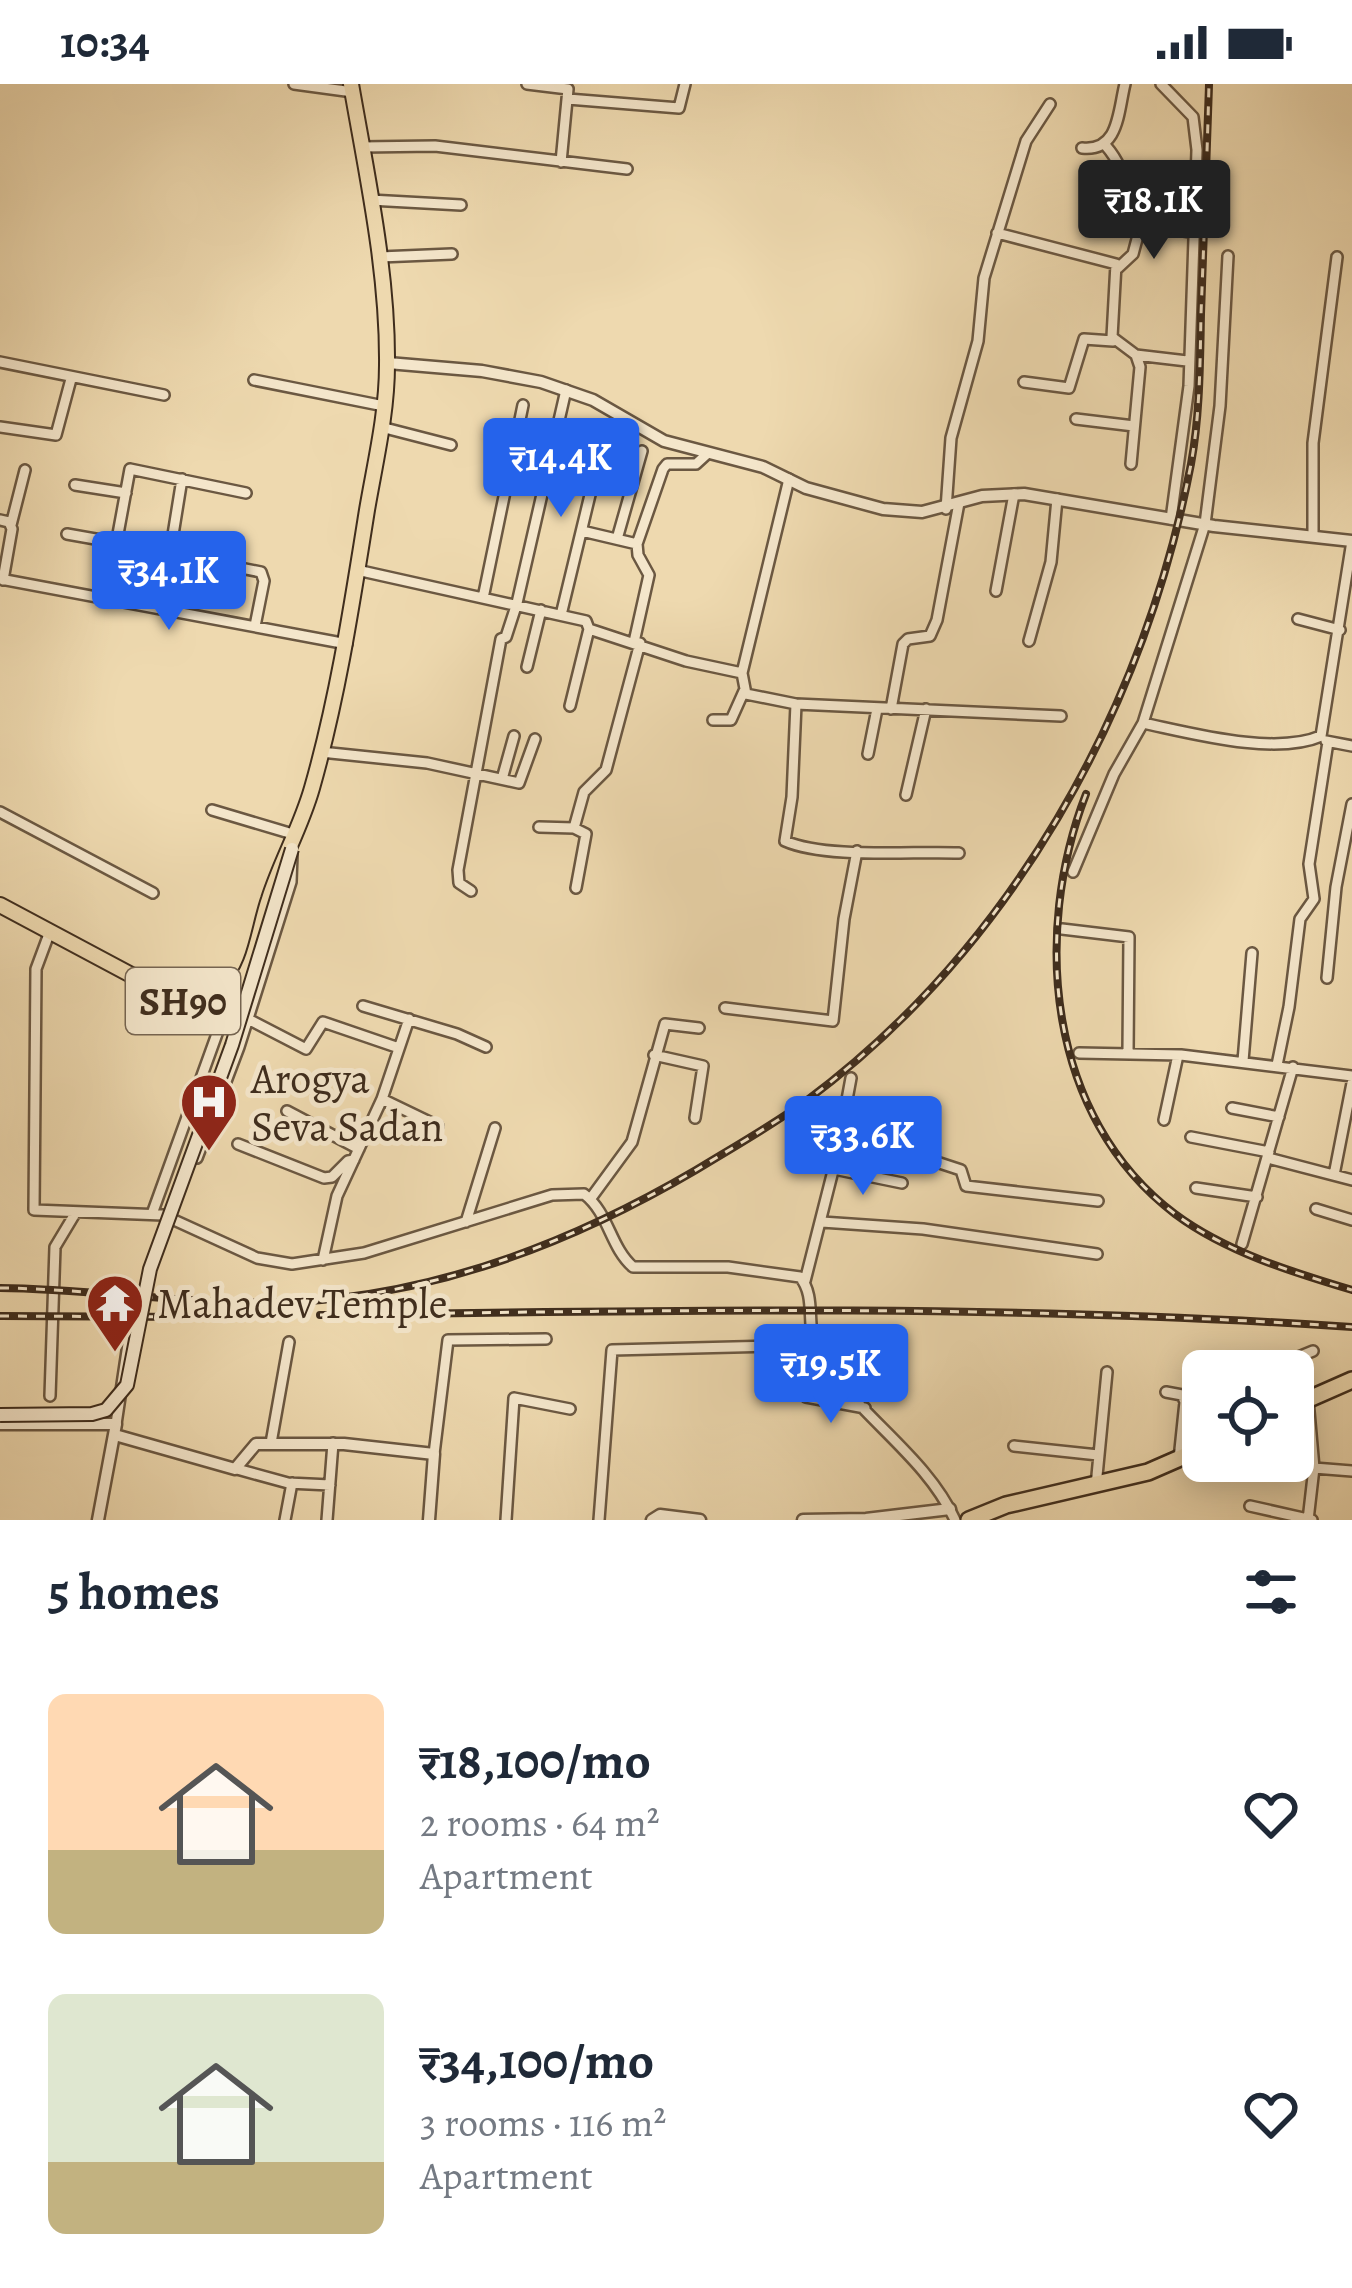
<!DOCTYPE html>
<html lang="en">
<head>
<meta charset="utf-8">
<style>
	:root { --surface:#fff; --page:#f2f2f3; --text:#1f2937; --muted:#747a83; --accent:#2563eb }
	body { margin:0; font-family:Alegreya,serif; background:var(--page); color:var(--text); height:100vh; display:flex; flex-direction:column; font-size:45px; white-space:nowrap }
	* { box-sizing:border-box; margin:0 }
	p { font-size:39px; color:var(--muted) }
	.icon { flex:none; width:66px; height:66px; fill:none; stroke:currentColor; stroke-width:2; stroke-linecap:round; stroke-linejoin:round }
	.map { position:relative; height:1436px; overflow:hidden }
	.details { display:flex; flex-direction:column; background:var(--surface); flex:1 }
	.details>* { flex:none }
	.tools { position:absolute; left:1182px; top:1266px; display:grid; gap:24px }
	.tools a { display:grid; place-items:center; width:132px; height:132px; border-radius:18px; background:var(--surface); box-shadow:0 6px 30px #0003; font-size:60px }
	.price { position:absolute; translate:-50% -102px; padding:0 27px; border-radius:12px; background:var(--accent); color:#fff; font-size:39px; line-height:78px; filter:drop-shadow(0 3px 6px #0008) }
	.price::after { content:''; position:absolute; left:50%; top:72px; width:36px; height:27px; margin-left:-18px; background:inherit; clip-path:polygon(0 0,100% 0,50% 100%) }
	.price.on { background:#222; color:#fff }
	ul { padding:0; list-style:none }
	li { display:flex; align-items:center; gap:36px; height:300px; padding:0 48px }
	li span { display:grid; place-items:center; flex:none; width:336px; height:240px; border-radius:18px; color:#555 }
	li>.icon { margin-inline-start:auto }
	span .icon { width:144px; height:144px; fill:#fffc; stroke-width:1 }
	li b { font-size:51px }
	h2 { display:flex; justify-content:space-between; align-items:center; height:144px; padding:0 48px; font-size:51px }
	.status { display:flex; justify-content:space-between; align-items:center; height:84px; padding:0 60px; background:var(--surface); direction:ltr }
	.status svg { height:33px; fill:currentColor }
	.map>svg:first-child { display:block }
	.lines { fill:none; stroke-linecap:round; stroke-linejoin:round }
	.minor-casing { stroke:#6b5842; stroke-width:14 }
	.tertiary-casing { stroke:#6b5842; stroke-width:15 }
	.primary-casing { stroke:#3f2d1d; stroke-width:18 }
	.trunk-casing { stroke:#3f2d1d; stroke-width:20 }
	.minor { stroke:#f4e6cb; stroke-width:9 }
	.tertiary { stroke:#f4e6cb; stroke-width:10 }
	.primary { stroke:#eed9af; stroke-width:14 }
	.trunk { stroke:#eed9af; stroke-width:15 }
	.rail-casing { stroke:#3f2d1d; stroke-width:8 }
	.rail { stroke:#f4e6cb; stroke-width:3; stroke-dasharray:9; stroke-linecap:butt }
	.secondary-bridge-casing { stroke:#3f2d1d; stroke-width:16; stroke-linecap:butt }
	.secondary-bridge { stroke:#f4e6cb; stroke-width:12 }
	.labels { text-anchor:middle; dominant-baseline:central; stroke-width:10; stroke-linejoin:round; paint-order:stroke }
	.shield { fill:#f4e6cb; stroke:#756451; stroke-width:3 }
	.shield-label { font-size:39px; font-weight:bold; fill:#3f2d1d }
	.poi-label { font-size:42px; fill:#3f2d1d; stroke:#f4e6cb; text-anchor:start }
</style>
</head>
<body>
<div class="status"><b>10:34</b><svg viewBox="0 0 49 12"><path d="M0 12V9h3v3zM5 12V6h3v6zM10 12V3h3v9zM15 12V0h3v12zM26 1h20v11H26zM47 4h2v5h-2z"/></svg></div>
<div class="map">
<svg width="1352" height="1436" viewBox="0 0 1352 1436">
	<rect width="100%" height="100%" fill="#eed9af"/>
	<filter id="stains"><feTurbulence type="fractalNoise" baseFrequency=".00167" numOctaves="4"/><feColorMatrix values="0 0 0 0 .2 0 0 0 0 .09 0 0 0 0 .02 0 0 0 .5 -.17"/></filter>
	<radialGradient id="worn" r=".72"><stop offset=".6" stop-color="#630" stop-opacity="0"/><stop offset="1" stop-color="#630" stop-opacity=".3"/></radialGradient>
	<g class="lines">
		<!-- minor casing -->
		<g class="minor-casing">
			<path id="minor" d="M 294,0 L 353,8
				M 527,0 L 568,5 L 561,78
				M 1161,0 L 1193,33 L 1197,66 L 1189,302 L 1171,435
				M 568,15 L 679,24 L 685,0
				M 1106,62 C 1131,91 1120,109 1141,140 L 1196,149
				M 362,63 L 435,62 L 627,85
				M 1082,64 C 1119,68 1118,28 1125,0
				M 370,116 L 461,121
				M 997,149 L 1116,180 L 1112,253 L 1136,271 L 1140,283 L 1131,380
				M 380,173 L 452,170
				M 1118,184 L 1133,170 L 1141,140
				M 1136,271 L 1187,277
				M 0,278 L 164,311
				M 254,296 L 384,322
				M 1024,298 L 1069,304 L 1084,255 L 1113,257
				M 1076,335 L 1134,342
				M 0,343 L 56,351 L 71,295
				M 381,343 L 451,361
				M 512,376 L 593,399
				M 789,395 L 742,589 L 746,610 L 796,620 L 1061,632
				M 75,401 L 126,409
				M 946,425 L 951,354 L 978,257 L 984,194 L 1026,57 L 1050,20
				M 0,436 L 9,438 L 12,445 L 3,496
				M 11,441 L 25,386
				M 582,447 L 637,460
				M 67,450 L 118,459
				M 1313,452 L 1313,359 L 1337,173
				M 617,455 L 642,367
				M 170,470 L 261,488 L 264,497 L 255,542
				M 357,486 L 586,537 L 589,545 L 570,622
				M 0,495 L 347,560
				M 996,507 L 1014,410
				M 483,514 L 523,321
				M 106,515 L 130,385 L 246,409
				M 161,525 L 182,395
				M 561,531 L 604,353
				M 1298,535 L 1340,546
				M 589,545 L 686,577 L 742,589
				M 1029,557 L 1051,478 L 1057,415
				M 634,558 L 649,491 L 638,471 L 637,460 L 663,385 L 667,380 L 696,380 L 708,369
				M 527,583 L 541,526
				M 796,620 L 792,713 L 785,757 C 826,775 912,767 959,769
				M 891,625 L 903,560 L 908,555 L 930,552 L 937,536 L 959,419
				M 713,636 L 731,636 L 744,607
				M 1143,639 C 1191,649 1275,672 1321,652 L 1352,457
				M 1326,657 L 1352,662
				M 321,668 L 427,679 L 519,699 L 535,655
				M 868,670 L 877,625
				M 502,695 L 514,652
				M 906,711 L 926,625
				M 212,726 L 296,751
				M 0,728 L 153,809
				M 539,743 L 574,744 L 586,750 L 576,804
				M 574,744 L 584,708 L 606,686 L 640,559
				M 1073,788 L 1114,690 L 1143,639 L 1205,440 L 1220,322 L 1228,172
				M 471,807 L 459,799 L 458,786 L 501,555 L 506,553 L 517,519 L 566,306
				M 1062,845 L 1129,853 L 1128,969
				M 49,850 L 36,885 L 34,1126 L 163,1131 L 257,1174 L 292,1180 L 364,1169 L 552,1111 L 584,1110 C 609,1129 610,1163 633,1183 L 728,1183 L 800,1193 C 817,1213 805,1243 817,1266 C 853,1329 925,1370 955,1436
				M 1327,894 L 1336,803 L 1352,720
				M 363,922 L 457,950 L 486,963
				M 725,924 L 833,937 L 844,835 L 857,767
				M 248,935 L 306,965 L 323,938 L 399,964
				M 1079,969 L 1181,971 L 1352,992
				M 654,971 L 703,982 L 695,1034
				M 1243,977 L 1252,869
				M 1277,981 L 1289,923 L 1300,835 L 1314,815 L 1309,780 L 1328,658
				M 382,1015 L 438,1042
				M 1232,1024 L 1279,1033
				M 287,1027 L 359,1065
				M 1164,1036 L 1178,971
				M 1191,1053 L 1269,1068
				M 238,1060 L 324,1094 L 332,1093 L 348,1077 L 354,1076
				M 839,1061 L 903,1067 L 961,1086 L 966,1102 L 1098,1117
				M 197,1074 L 239,963 L 291,798 L 292,770
				M 1268,1074 L 1352,1096
				M 834,1085 L 902,1099
				M 1334,1091 L 1352,999
				M 1196,1104 L 1257,1113
				M 591,1114 L 632,1058 L 665,940 L 699,944
				M 1316,1125 L 1352,1136
				M 152,1130 L 226,925 L 226,911
				M 466,1138 L 495,1044
				M 822,1138 L 923,1145 L 1097,1170
				M 1242,1160 L 1293,983
				M 323,1176 L 337,1112 L 382,1015 L 409,935
				M 805,1197 L 836,1075 L 851,994
				M 1264,1287 L 1313,1267
				M 1166,1308 L 1182,1311 L 1185,1318 L 1179,1375
				M 50,1312 L 55,1163 L 76,1128
				M 806,1313 L 865,1324
				M 1308,1316 L 1314,1384
				M 116,1340 L 130,1247
				M 271,1359 L 289,1258
				M 1014,1362 L 1098,1371
				M 434,1370 L 448,1256 L 546,1255
				M 237,1385 L 288,1399 L 330,1401
				M 1096,1402 L 1107,1288
				M 1250,1422 L 1312,1436
				M 285,1436 L 292,1399
				M 327,1436 L 333,1359
				M 506,1436 L 514,1314 L 570,1325
				M 599,1436 L 612,1266 L 814,1261
				M 1308,1436 L 1314,1384 L 1352,1387"/>
		</g>
		<!-- tertiary casing -->
		<g class="tertiary-casing">
			<path id="tertiary" d="M 388,279 L 482,287 L 541,298 L 593,316 L 664,357 L 763,383 L 806,404 L 883,425 L 922,428 L 982,412 L 1024,410 L 1214,442 L 1352,457
				M 0,1340 L 116,1340 L 98,1436
				M 115,1351 L 235,1385 L 256,1360 L 344,1360 L 434,1370 L 429,1436
				M 652,1436 L 660,1431 L 700,1436
				M 803,1436 L 866,1435 L 950,1425"/>
		</g>
		<!-- primary casing -->
		<g class="primary-casing">
			<path id="primary" d="M 0,821 L 180,917 C 197,920 217,919 232,907 C 256,887 259,843 269,815 C 281,777 301,743 312,704 C 338,613 352,520 367,426 C 375,379 387,330 387,281 C 388,188 367,92 351,0"/>
		</g>
		<!-- trunk casing -->
		<g class="trunk-casing">
			<path id="trunk" d="M 1293,1322 L 1352,1296
				M 969,1436 L 1006,1421 L 1148,1388 L 1203,1364"/>
		</g>
		<!-- minor -->
		<use href="#minor" class="minor"/>
		<!-- tertiary -->
		<use href="#tertiary" class="tertiary"/>
		<!-- primary -->
		<use href="#primary" class="primary"/>
		<!-- trunk -->
		<use href="#trunk" class="trunk"/>
		<!-- rail casing -->
		<g class="rail-casing">
			<path id="rail" d="M 1086,710 C 1032,850 1047,1033 1175,1130 C 1226,1168 1292,1188 1352,1206
				M 0,1204 C 113,1205 227,1228 340,1214 C 466,1199 587,1150 696,1086 C 732,1064 771,1042 806,1017 C 1011,864 1143,629 1191,380 C 1200,331 1200,280 1201,230 C 1204,154 1207,77 1209,0
				M 320,1231 C 664,1226 1009,1220 1352,1243
				M 0,1232 L 194,1233"/>
		</g>
		<!-- rail -->
		<use href="#rail" class="rail"/>
		<!-- secondary-bridge casing -->
		<g class="secondary-bridge-casing">
			<path id="secondary-bridge" d="M 0,1331 L 92,1330 L 106,1326 L 127,1301 L 150,1185 L 232,961 L 292,765"/>
		</g>
		<!-- secondary-bridge -->
		<use href="#secondary-bridge" class="secondary-bridge"/>
	</g>
	<!-- icons -->
	<defs>
		<g id="hospital-pin" transform="scale(3)"><path d="M0 17L-7.5 6A9.5 9.5 0 1 1 7.5 6Z" fill="#8f2418" stroke="#f4e6cb"/><path d="M-5-5h3v3.5h4V-5h3V5h-3V1.5h-4V5h-3Z" fill="#fff"/></g>
		<g id="temple-pin" transform="scale(3)"><path d="M0 17L-7.5 6A9.5 9.5 0 1 1 7.5 6Z" fill="#8f2418" stroke="#f4e6cb"/><path d="M0-6L5-2H3V0L6.5 2.5H4V6H1.5V3h-3V6H-4V2.5H-6.5L-3 0V-2H-5Z" fill="#fff"/></g>
	</defs>
	<g fill-rule="evenodd">
		<use href="#hospital-pin" x="209" y="1018"/>
		<use href="#temple-pin" x="115" y="1219"/>
	</g>
	<g class="labels">
		<!-- shield labels -->
		<rect class="shield" x="126" y="884" width="114" height="66" rx="9"/>
		<g class="shield-label">
			<text x="183" y="917">SH90</text>
		</g>
		<!-- poi labels -->
		<g class="poi-label">
			<text x="251" y="994">Arogya<tspan x="251" dy="48">Seva Sadan</tspan></text>
			<text x="157" y="1219">Mahadev Temple</text>
		</g>
	</g>
	<rect width="100%" height="100%" filter="url(#stains)"/>
	<rect width="100%" height="100%" fill="url(#worn)"/>
</svg>
<div class="tools">
<a><svg class="icon" aria-label="locate" viewBox="0 0 24 24"><circle cx="12" cy="12" r="6"/><path d="M12 2v4M12 18v4M2 12h4M18 12h4"/></svg></a>
</div>
<b class="price on" style="left:1154px;top:178px">₹18.1K</b>
<b class="price" style="left:561px;top:436px">₹14.4K</b>
<b class="price" style="left:169px;top:549px">₹34.1K</b>
<b class="price" style="left:863px;top:1114px">₹33.6K</b>
<b class="price" style="left:831px;top:1342px">₹19.5K</b>
</div>
<section class="details">
<h2>5 homes<svg class="icon" aria-label="filters" viewBox="0 0 24 24"><path d="M4 7h16M4 17h16"/><circle cx="9" cy="7" r="2"/><circle cx="15" cy="17" r="2"/></svg></h2>
<ul>
<li><span style="background:linear-gradient(#ffd9b3 65%,#c2b280 0)"><svg class="icon" aria-label="home" viewBox="0 0 24 24"><path d="M3 11l9-7 9 7M6 9v11h12V9"/></svg></span><div><b>₹18,100/mo</b><p>2 rooms · 64 m²</p><p>Apartment</p></div><svg class="icon" aria-label="heart" viewBox="0 0 24 24"><path d="M12 20l-8-8c-3-5 5-10 8-4 3-6 11-1 8 4z"/></svg></li>
<li><span style="background:linear-gradient(#dfe7d0 70%,#c2b280 0)"><svg class="icon" aria-label="home" viewBox="0 0 24 24"><path d="M3 11l9-7 9 7M6 9v11h12V9"/></svg></span><div><b>₹34,100/mo</b><p>3 rooms · 116 m²</p><p>Apartment</p></div><svg class="icon" aria-label="heart" viewBox="0 0 24 24"><path d="M12 20l-8-8c-3-5 5-10 8-4 3-6 11-1 8 4z"/></svg></li>
</ul>
</section>
</body>
</html>
